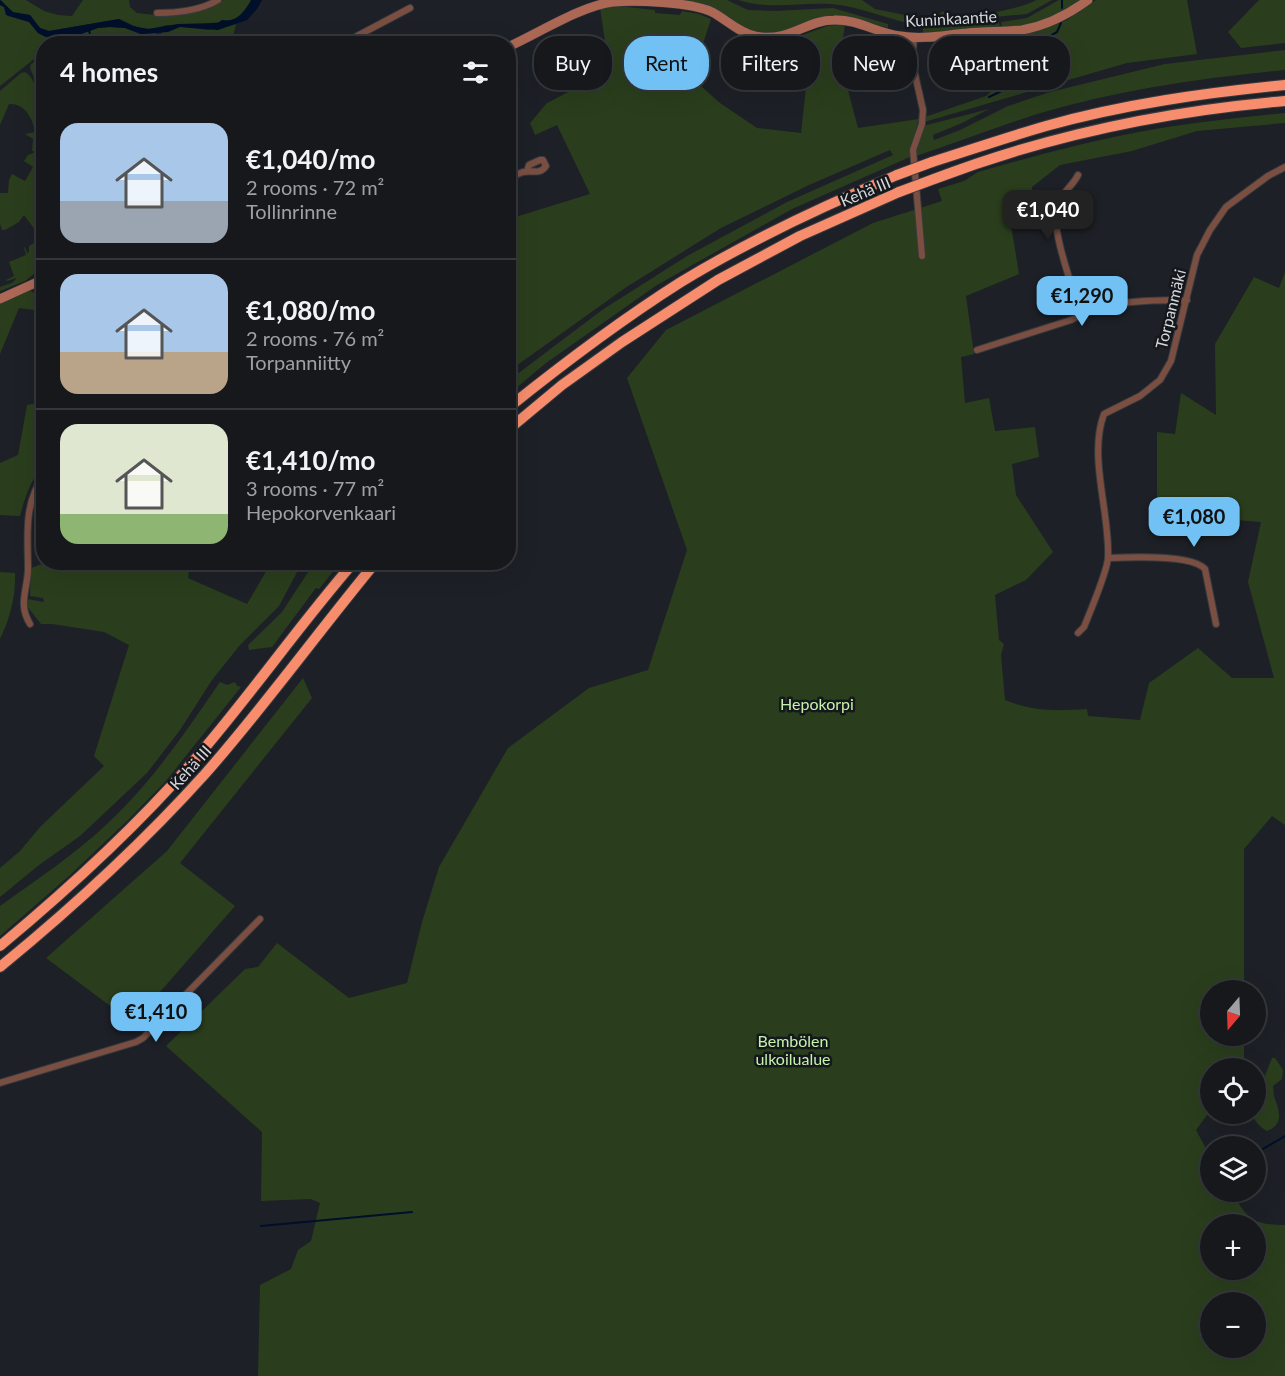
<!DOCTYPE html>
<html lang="en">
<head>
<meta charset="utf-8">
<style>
	:root { --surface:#16181c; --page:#1f2125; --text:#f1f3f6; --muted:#9ea0a3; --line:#35373b; --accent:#71c1f5 }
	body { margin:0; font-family:Lato,sans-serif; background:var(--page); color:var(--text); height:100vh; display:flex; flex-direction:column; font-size:22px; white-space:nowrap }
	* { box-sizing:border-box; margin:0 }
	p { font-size:20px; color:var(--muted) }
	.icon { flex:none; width:33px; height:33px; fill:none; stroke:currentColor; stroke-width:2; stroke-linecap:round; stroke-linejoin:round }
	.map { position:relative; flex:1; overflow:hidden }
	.sheet { position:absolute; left:36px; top:36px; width:480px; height:534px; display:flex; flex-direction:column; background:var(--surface); border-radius:24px; box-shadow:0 6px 24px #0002,0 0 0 2px var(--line) }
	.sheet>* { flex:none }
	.hud { position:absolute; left:534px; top:36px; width:570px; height:54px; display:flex; gap:12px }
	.needle { width:39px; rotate:199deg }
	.fabs { position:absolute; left:1200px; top:980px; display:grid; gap:12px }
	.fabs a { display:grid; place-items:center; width:66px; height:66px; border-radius:50%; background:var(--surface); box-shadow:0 6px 24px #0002,0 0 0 2px var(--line); font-size:30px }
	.price { position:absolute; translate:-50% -51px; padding:0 14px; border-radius:12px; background:var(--accent); color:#111; font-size:20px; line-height:39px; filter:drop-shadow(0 2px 3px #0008) }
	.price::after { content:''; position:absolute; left:50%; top:36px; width:18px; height:14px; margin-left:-9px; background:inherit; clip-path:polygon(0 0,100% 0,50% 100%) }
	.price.selected { background:#222; color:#fff }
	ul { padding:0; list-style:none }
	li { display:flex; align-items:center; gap:18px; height:150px; padding:0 24px }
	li+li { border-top:2px solid var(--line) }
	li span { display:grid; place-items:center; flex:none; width:168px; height:120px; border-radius:18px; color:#555 }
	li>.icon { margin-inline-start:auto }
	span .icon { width:72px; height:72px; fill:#fffc; stroke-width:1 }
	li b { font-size:26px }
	h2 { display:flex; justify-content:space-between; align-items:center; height:72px; padding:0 24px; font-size:26px }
	.pill { padding:0 21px; border-radius:24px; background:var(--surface); box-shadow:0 6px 24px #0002,0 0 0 2px var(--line); font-size:21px; line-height:54px }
	.pill.selected { background:var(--accent); color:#111 }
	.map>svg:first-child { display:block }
	.green { fill:#2a3e1d; fill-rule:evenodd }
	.water { fill:#000f2a }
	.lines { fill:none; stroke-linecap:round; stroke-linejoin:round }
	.stream { stroke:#000f2a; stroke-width:2 }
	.street-casing { stroke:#373a3f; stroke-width:8 }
	.secondary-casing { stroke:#373a3f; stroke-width:10 }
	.highway-casing { stroke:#373a3f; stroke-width:12 }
	.street { stroke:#7a4f42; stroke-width:6 }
	.secondary { stroke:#ac6854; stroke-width:9 }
	.highway { stroke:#f78d6d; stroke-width:10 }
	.highway-bridge-casing { stroke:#373a3f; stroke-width:12; stroke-linecap:butt }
	.highway-bridge { stroke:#f78d6d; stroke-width:10 }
	.labels { text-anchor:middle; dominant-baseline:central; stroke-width:5; stroke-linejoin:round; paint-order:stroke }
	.street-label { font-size:16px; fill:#d5d7db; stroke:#14171c }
	.park-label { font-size:16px; fill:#c5f2a9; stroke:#14171c }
</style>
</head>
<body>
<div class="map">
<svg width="1285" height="1376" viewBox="0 0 1285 1376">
	<rect width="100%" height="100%" fill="#1d2026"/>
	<!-- green -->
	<path class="green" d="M 1,0 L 26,0 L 44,11 L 58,15 L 72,16 L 83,0 L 129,0 L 130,7 L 137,13 L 155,15 L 186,13 L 211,8 L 223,0 L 252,0 L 238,18 L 233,20 L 183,27 L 208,30 L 236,24 L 231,44 L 162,40 L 161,33 L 179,27 L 167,25 L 153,29 L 139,28 L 119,19 L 49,31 L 40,28 L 30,15 L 13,13 Z
		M 663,0 L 727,0 L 748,10 L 775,11 L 833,8 L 888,24 L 888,28 L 852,18 L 783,32 L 766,33 L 749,30 Z
		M 738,0 L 862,0 L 875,9 L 915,17 L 913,24 C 886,19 859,6 831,4 C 800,2 769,10 738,0 Z
		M 1036,0 L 1052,0 L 1027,14 L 929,23 L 943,11 C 946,15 946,16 951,17 C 967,18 1022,9 1036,0 Z
		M 1059,0 L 1083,0 C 1051,17 1039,25 1002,28 L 1001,22 L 1027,18 Z
		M 1096,0 L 1187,0 L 1197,54 L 1127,63 L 924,122 L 925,117 L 986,96 L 1011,74 L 1017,33 L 1042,30 L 1067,20 Z
		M 1259,0 L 1285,0 L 1285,43 L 1241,48 L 1228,32 Z
		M 0,5 L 4,7 L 8,16 L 29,22 L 38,33 L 46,37 L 81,34 L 98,28 L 110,27 L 125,28 L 141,34 L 156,33 L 158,41 L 131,44 L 44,44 L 43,52 L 0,86 Z
		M 618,6 L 655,10 L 655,13 L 680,15 L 682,11 L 699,14 L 711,19 L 692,78 L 720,103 L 757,128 L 801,133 L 811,42 L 800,36 L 827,26 L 845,24 L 840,60 L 858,128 L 919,119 L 910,149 L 910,157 L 792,209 L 657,285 L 546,363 L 509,394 L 509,382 L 516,375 L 602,310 L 687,256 L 787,202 L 893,155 L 890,150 L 809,185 L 721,228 L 625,288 L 509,371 L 509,219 L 590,194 L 557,125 L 535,135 L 530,123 L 547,103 L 572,90 L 608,62 L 600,8 Z
		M 999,22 L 1000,28 L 923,34 L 923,28 Z
		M 1285,50 L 1285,70 C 1202,78 1118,90 1037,114 C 997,127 956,143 916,156 L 915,148 L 923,126 L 989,109 L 962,123 L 933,135 L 934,140 L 960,130 L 1008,106 L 1050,92 L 1165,64 Z
		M 43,57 L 43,56 L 43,110 L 38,87 L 30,68 L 31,64 Z
		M 25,72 C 42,81 44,134 43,151 L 32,151 L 33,139 L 25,134 L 35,132 C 33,119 25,103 9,104 L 0,125 L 0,91 L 21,73 Z
		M 1285,113 L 1285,123 L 1197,131 L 1132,151 L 1060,165 L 1032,187 L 1032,197 L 1010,219 L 1019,274 L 966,296 L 974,354 L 961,357 L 965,403 L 989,398 L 995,431 L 1035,427 L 1039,457 L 1012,464 L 1016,495 L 1053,552 L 1026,580 L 995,595 L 999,640 L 1004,644 L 1001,655 L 1005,700 C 1034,712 1056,711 1087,709 L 1088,716 L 1140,720 L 1149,683 L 1198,648 L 1232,678 L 1274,678 L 1248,582 L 1261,522 L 1157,514 L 1157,432 L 1175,434 L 1181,393 L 1216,415 L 1215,344 L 1254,277 L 1279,288 L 1285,272 L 1285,825 L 1272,816 L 1244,849 L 1244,990 L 1210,990 L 1210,1035 L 1244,1035 L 1244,1067 L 1210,1068 L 1210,1111 L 1196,1130 L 1210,1156 L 1210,1191 L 1231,1191 C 1247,1218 1252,1225 1285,1225 L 1285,1376 L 258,1376 L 260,1285 L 291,1269 L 298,1250 L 311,1241 L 320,1203 L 311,1199 L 261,1201 L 262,1132 L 166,1046 L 245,969 L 258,967 L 277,943 L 349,998 L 407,983 L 422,922 L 439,867 L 508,748 L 589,688 L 648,670 L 687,550 L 627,378 L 666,330 L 873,223 L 942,201 L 938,189 L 964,181 L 978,172 C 1031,157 1085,142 1139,132 C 1187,123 1236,118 1285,113 ZM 1210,1224 L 1256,1224 L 1256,1269 L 1210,1269 ZM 1210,1302 L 1256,1302 L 1256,1347 L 1210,1347 Z
		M 33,153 L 44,153 L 43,232 L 35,259 L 36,272 L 25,281 L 0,291 L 0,287 L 12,283 L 15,280 L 16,278 L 7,281 L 6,280 L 14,276 L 9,262 L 26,255 L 24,248 L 25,247 L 27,253 L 29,252 L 29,246 L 34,243 L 38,234 L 24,215 L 19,222 L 5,230 L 2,230 L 0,224 L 0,193 L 8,193 L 9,180 L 12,174 L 25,181 L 33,167 L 24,161 L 28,155 Z
		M 29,290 L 43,298 L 43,311 L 19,308 L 0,354 L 0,303 Z
		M 43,402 L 43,465 C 31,480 25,497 20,516 L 0,515 L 0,463 L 18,455 L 27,405 Z
		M 47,562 L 190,563 L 188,578 L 247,604 L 271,563 L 302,563 L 279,606 L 240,645 L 212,680 L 180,730 L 147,773 L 80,836 L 39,865 L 0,897 L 0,868 L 20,851 L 40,827 L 104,766 L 94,756 L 129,645 L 104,632 L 52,624 L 41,624 L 26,605 L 27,599 L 44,602 L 43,598 L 30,596 L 31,568 Z
		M 314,563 L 340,563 L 319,589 L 316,588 L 272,647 L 249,650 L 248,645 L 282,612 Z
		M 0,572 L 15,573 C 16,595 10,619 0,639 Z
		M 303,678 L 312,698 L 180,863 L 235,906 L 133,1023 L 46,958 L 167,851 Z
		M 220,682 L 227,685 L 235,682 L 237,686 L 241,687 L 165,782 L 128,820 L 69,876 L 0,936 L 0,906 C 37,879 76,854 109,822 C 153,781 186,731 220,682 Z
		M 1272,1058 L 1275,1058 L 1283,1070 L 1282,1079 L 1273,1086 C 1274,1089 1273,1093 1274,1096 C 1279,1111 1285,1124 1267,1131 C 1260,1127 1254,1121 1252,1113 L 1256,1113 L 1256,1098 Z"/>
	<!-- water -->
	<path class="water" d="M 0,0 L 13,12 L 30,15 L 40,28 L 49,31 L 119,19 L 133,26 L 148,29 L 178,24 L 218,23 L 222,20 C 236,23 245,12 251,0 L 262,0 L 257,9 L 247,20 L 218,30 L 180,27 L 168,32 L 141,34 L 125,28 L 110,27 L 98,28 L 81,34 L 46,37 L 38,33 L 29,22 L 6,15 L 4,7 L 0,5 Z"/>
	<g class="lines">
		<!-- stream -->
		<path class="stream" d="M 1062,8 L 1062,0
			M 89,30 L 92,44
			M 989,97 L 1014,85 C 1017,79 1018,71 1022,66 C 1029,54 1045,38 1057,32 L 1061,23
			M 1256,1153 L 1285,1136
			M 261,1226 L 412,1212"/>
		<!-- street casing -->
		<g class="street-casing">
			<path id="street" d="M 157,13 C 177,13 200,11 218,0
				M 914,38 L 912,61 L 923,110 L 922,124 L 913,150 L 922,256
				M 342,44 L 410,8
				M 1078,175 C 1073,186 1061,193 1057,205 C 1049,225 1074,292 1081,314
				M 508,177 C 513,176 518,174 523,172 C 532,170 540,175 546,166 L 543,160 L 540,160 L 529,165 L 527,171
				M 977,350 L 1071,320 C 1106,300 1148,300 1187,300
				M 1109,558 C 1130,557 1192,554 1205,569 L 1216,624
				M 30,624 C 18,604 27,592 28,570 C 28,537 23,504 44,475
				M 1078,633 L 1084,627 C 1090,612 1108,570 1108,557 C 1110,513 1088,456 1104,414 L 1140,396 L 1160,380 L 1171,361 L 1197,255 L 1210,230 L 1226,207 L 1268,176 L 1285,167
				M 0,1083 L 136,1042 L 143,1038 L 260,919"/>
		</g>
		<!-- secondary casing -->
		<g class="secondary-casing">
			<path id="secondary" d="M 508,47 C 537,34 583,5 613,2 C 636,0 691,2 712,12 C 727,20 738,32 755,36 C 789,43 806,20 834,20 C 857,19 877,33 900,36 C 923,40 944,35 967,33 C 985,31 1004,32 1022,30 C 1045,26 1069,14 1088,0
				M 0,299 L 44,279"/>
		</g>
		<!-- highway casing -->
		<g class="highway-casing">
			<path id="highway" d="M 932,162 C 970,150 1008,137 1046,126 C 1124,104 1205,93 1285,85
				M 934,179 C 1046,136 1166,111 1285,101
				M 508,408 C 564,363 621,320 681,282 C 750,240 823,206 897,175
				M 508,430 L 562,385 L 622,342 L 718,280 L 800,236 L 899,192
				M 0,946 C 72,886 142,822 203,750 C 255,689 301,623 354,562
				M 0,967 C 72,908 142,844 205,774 C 265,706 318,632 376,562"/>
		</g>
		<!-- street -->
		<use href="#street" class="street"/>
		<!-- secondary -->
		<use href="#secondary" class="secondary"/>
		<!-- highway -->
		<use href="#highway" class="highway"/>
		<!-- highway-bridge casing -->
		<g class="highway-bridge-casing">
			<path id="highway-bridge" d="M 897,175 L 932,162
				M 899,192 L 934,179"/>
		</g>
		<!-- highway-bridge -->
		<use href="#highway-bridge" class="highway-bridge"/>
	</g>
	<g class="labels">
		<!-- street labels -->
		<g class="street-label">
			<text transform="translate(951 18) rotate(-3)">Kuninkaantie</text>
			<text transform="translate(865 191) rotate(-23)">Kehä III</text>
			<text transform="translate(1170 309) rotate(-76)">Torpanmäki</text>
			<text transform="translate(190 767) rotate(-48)">Kehä III</text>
		</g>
		<!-- park labels -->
		<g class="park-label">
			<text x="817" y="703">Hepokorpi</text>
			<text x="793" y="1040">Bembölen<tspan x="793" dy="18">ulkoilualue</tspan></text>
		</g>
	</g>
</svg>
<div class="fabs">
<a><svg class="needle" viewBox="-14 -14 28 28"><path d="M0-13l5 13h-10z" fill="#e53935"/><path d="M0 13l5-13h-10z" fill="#9ea0a3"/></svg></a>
<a><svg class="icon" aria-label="locate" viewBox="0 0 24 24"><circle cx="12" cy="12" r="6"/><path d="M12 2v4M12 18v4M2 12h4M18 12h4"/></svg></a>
<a><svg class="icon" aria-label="layers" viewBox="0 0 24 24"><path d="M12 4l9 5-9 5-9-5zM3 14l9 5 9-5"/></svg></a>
<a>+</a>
<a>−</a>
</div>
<b class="price selected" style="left:1048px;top:241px">€1,040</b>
<b class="price" style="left:1082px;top:327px">€1,290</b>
<b class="price" style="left:1194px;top:548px">€1,080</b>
<b class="price" style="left:156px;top:1043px">€1,410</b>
<div class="hud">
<a class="pill">Buy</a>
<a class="pill selected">Rent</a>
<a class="pill">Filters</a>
<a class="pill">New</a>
<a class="pill">Apartment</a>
</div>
<section class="sheet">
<h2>4 homes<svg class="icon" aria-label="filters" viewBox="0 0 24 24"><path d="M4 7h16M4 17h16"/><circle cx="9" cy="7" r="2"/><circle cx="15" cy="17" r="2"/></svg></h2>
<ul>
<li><span style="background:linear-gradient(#a9c7e8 65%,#9aa5b1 0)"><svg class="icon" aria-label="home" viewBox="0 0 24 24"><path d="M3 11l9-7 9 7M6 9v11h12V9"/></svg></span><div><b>€1,040/mo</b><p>2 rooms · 72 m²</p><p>Tollinrinne</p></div></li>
<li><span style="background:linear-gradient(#a9c7e8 65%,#b9a48a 0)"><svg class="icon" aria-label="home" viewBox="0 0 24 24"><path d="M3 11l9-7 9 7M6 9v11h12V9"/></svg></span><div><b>€1,080/mo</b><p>2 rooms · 76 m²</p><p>Torpanniitty</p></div></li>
<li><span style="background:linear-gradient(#dfe7d0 75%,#8fb573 0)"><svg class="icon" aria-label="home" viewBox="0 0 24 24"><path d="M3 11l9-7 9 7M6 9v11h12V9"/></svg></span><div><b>€1,410/mo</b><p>3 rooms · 77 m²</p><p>Hepokorvenkaari</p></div></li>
</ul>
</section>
</div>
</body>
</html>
